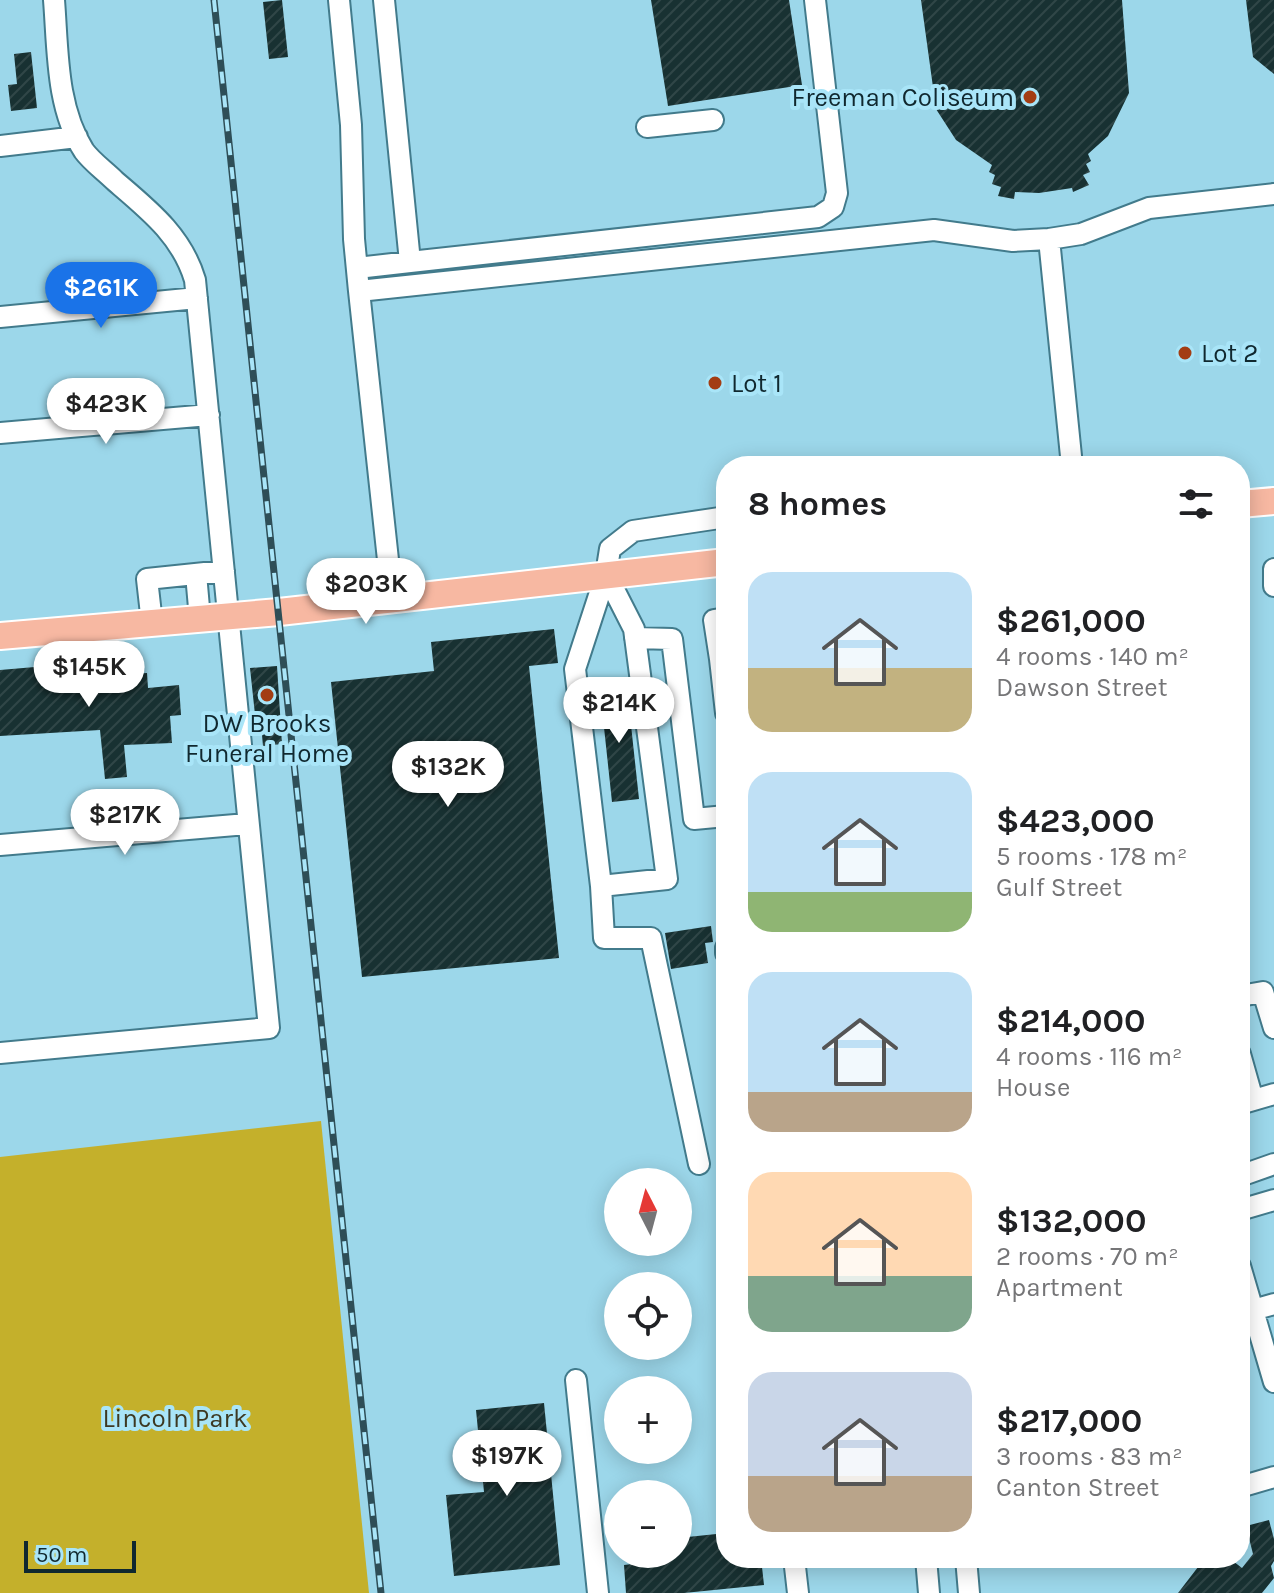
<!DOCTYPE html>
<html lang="en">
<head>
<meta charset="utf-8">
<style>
	:root { --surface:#fff; --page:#f2f2f2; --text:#202124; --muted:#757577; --accent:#1a73e8 }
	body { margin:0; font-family:Karla,sans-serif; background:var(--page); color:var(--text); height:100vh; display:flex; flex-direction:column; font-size:30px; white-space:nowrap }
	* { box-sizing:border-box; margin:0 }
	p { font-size:26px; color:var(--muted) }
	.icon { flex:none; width:44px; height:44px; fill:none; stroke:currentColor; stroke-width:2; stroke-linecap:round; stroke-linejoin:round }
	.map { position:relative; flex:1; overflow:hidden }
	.sheet { position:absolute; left:716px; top:456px; width:534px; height:1112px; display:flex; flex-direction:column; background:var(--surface); border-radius:32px; box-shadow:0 4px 20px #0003 }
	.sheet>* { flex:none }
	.needle { width:52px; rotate:354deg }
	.fabs { position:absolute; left:604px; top:1168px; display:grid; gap:16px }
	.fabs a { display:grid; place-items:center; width:88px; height:88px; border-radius:50%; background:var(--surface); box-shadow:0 4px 20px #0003; font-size:40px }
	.scale { position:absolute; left:24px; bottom:20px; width:112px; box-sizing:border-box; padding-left:8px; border:4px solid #10282f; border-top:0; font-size:22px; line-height:28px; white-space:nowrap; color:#10282f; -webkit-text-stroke:6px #a9e5f8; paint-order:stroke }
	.price { position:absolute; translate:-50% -68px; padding:0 18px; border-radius:28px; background:#fff; color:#222; font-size:26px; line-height:52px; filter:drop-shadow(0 2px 4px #0008) }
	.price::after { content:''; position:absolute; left:50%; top:48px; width:24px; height:18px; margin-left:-12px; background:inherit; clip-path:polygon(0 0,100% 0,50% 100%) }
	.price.on { background:var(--accent); color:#fff }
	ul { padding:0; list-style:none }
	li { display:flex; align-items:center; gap:24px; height:200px; padding:0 32px }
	li span { display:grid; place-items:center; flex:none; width:224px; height:160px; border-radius:24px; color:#555 }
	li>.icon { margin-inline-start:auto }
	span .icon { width:96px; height:96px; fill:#fffc; stroke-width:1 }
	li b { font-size:34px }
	h2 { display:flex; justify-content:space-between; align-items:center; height:96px; padding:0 32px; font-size:34px }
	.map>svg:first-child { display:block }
	.green { fill:#c4b02b }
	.building { fill:url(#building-hatch) }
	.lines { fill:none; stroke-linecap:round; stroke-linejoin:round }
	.minor-casing { stroke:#427b8c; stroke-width:24 }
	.major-casing { stroke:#fff; stroke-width:30 }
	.minor { stroke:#fff; stroke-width:20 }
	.major { stroke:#f7b8a2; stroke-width:26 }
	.rail-casing { stroke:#2e4e57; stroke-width:7 }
	.rail { stroke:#a9e5f8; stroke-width:4; stroke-dasharray:12; stroke-linecap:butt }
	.poi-dot { fill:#a33d13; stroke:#a9e5f8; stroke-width:3 }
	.labels { text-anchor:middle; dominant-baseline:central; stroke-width:8; stroke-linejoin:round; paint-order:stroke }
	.poi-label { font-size:26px; fill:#10282f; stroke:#a9e5f8; text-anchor:start }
	.park-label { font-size:26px; fill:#3d3922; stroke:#a9e5f8 }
</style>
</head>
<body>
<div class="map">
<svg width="1274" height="1593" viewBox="0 0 1274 1593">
	<defs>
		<pattern id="building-hatch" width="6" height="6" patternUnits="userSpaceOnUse" patternTransform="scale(2)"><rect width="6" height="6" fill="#183132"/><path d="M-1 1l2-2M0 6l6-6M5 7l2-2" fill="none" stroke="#304647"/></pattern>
	</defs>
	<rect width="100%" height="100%" fill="#9cd7ea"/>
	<!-- green -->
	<path class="green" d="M 321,1121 L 369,1593 L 0,1593 L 0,1157 Z"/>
	<!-- building -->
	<path class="building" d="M 282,0 L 288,57 L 269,59 L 263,2 Z
		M 651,0 L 789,0 L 802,85 L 668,106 Z
		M 921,0 L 1122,0 L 1129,93 L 1108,136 L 1088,154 L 1091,161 L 1086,164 L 1090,172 L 1083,175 L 1089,185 L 1073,192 L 1072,188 L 1039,193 L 1015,192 L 1014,199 L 998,196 L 1001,187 L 992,184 L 995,175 L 989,172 L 992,165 L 956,140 L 936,109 Z
		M 1246,0 L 1274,0 L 1274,74 L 1253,57 Z
		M 31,52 L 37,108 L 11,111 L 8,85 L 17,84 L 14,54 Z
		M 554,629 L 558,663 L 529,666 L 559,958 L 362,977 L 331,682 L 434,671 L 431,642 Z
		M 58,665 L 59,678 L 147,673 L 148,688 L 179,685 L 181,715 L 170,716 L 172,743 L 124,745 L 127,777 L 105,779 L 100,730 L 0,736 L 0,670 Z
		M 277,666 L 282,744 L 263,746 L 261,724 L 256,724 L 250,668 Z
		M 627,688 L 639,799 L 612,802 L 600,690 Z
		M 711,926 L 713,942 L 705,943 L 708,963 L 671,969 L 665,933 Z
		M 544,1403 L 560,1565 L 454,1576 L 446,1495 L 484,1492 L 476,1410 Z
		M 1269,1520 L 1274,1539 L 1274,1561 L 1271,1566 L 1274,1578 L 1262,1593 L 1178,1593 L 1205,1558 L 1229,1558 L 1242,1568 L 1253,1554 L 1246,1526 Z
		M 726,1533 L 726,1558 L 761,1558 L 764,1585 L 684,1593 L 626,1593 L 624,1565 L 649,1562 L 648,1554 L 678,1554 L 678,1538 Z"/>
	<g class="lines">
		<!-- minor casing -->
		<g class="minor-casing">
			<path id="minor" d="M 339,0 L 351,125 L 354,239 L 359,291
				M 384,0 L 410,262 L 818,217 L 833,207 L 837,193 L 815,0
				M 647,127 L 713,120
				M 0,146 L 77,137
				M 1049,239 L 1072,466
				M 357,268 L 410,262
				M 0,317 L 197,298
				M 0,433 L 209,415
				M 1274,569 L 1274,586
				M 196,574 L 200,619
				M 606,574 L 634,629 L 667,879 L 601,886 L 575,669 L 606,574 L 610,549 L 633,531 L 726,517
				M 392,597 L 359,291 L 934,230 L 1013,241 L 1049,239 L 1081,234 L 1149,208 L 1274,194
				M 152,623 L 147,579 L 224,571
				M 635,638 L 672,639 L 694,819 L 726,816
				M 726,658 L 720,659 L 726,713
				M 720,659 L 714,620 L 726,618
				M 0,845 L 247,824
				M 601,886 L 604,938 L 651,938 L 699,1164
				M 726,948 L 726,953
				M 1240,996 L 1263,992 L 1274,1028
				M 0,1053 L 269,1028 L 195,280 C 182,236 149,210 115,181 C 105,171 92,162 84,151 C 56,107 58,50 54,0
				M 1240,1054 L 1253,1100
				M 1240,1104 L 1274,1094
				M 1240,1176 L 1274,1164
				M 1240,1210 L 1274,1200
				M 1240,1266 L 1274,1382
				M 1253,1310 L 1274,1304
				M 576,1380 L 598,1593
				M 1240,1487 L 1274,1477
				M 794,1558 L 798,1593
				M 926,1558 L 929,1593
				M 966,1558 L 969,1593"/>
		</g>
		<!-- major casing -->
		<g class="major-casing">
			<path id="major" d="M 1240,504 L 1274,501
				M 0,636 L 279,612 L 726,562"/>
		</g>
		<!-- minor -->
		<use href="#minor" class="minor"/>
		<!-- major -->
		<use href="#major" class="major"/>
		<!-- rail casing -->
		<g class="rail-casing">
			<path id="rail" d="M 214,0 L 381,1593"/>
		</g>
		<!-- rail -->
		<use href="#rail" class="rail"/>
	</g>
	<!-- markers -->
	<g class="poi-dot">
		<circle cx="1030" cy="97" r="8"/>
		<circle cx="1185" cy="353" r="8"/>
		<circle cx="715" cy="383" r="8"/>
		<circle cx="267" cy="695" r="8"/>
	</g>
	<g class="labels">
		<!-- poi labels -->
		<g class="poi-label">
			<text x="1014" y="97" text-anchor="end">Freeman Coliseum</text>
			<text x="1201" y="353">Lot 2</text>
			<text x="731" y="383">Lot 1</text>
			<text x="267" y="723" text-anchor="middle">DW Brooks<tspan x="267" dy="30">Funeral Home</tspan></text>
		</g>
		<!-- park labels -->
		<g class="park-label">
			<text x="175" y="1418">Lincoln Park</text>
		</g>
	</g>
</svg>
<div class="fabs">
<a><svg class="needle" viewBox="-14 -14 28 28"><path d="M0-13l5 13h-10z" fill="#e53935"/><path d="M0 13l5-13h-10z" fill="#757577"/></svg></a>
<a><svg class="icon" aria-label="locate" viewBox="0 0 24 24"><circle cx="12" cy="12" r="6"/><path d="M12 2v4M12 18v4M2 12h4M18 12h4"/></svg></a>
<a>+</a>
<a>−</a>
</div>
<div class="scale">50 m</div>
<b class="price on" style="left:101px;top:330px">$261K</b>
<b class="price" style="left:106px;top:446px">$423K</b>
<b class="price" style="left:366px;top:626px">$203K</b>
<b class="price" style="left:89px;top:709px">$145K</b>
<b class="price" style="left:619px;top:745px">$214K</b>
<b class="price" style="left:448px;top:809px">$132K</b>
<b class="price" style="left:125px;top:857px">$217K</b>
<b class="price" style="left:507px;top:1498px">$197K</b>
<section class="sheet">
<h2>8 homes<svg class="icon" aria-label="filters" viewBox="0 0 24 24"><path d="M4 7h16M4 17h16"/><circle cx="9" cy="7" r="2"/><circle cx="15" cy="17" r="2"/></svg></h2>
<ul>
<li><span style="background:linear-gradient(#bfe0f5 60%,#c2b280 0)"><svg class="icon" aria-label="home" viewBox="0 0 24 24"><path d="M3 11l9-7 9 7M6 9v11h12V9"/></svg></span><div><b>$261,000</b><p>4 rooms · 140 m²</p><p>Dawson Street</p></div></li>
<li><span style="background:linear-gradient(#bfe0f5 75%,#8fb573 0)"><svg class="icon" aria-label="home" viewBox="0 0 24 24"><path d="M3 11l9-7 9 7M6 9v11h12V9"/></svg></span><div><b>$423,000</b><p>5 rooms · 178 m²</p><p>Gulf Street</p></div></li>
<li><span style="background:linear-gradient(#bfe0f5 75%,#b9a48a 0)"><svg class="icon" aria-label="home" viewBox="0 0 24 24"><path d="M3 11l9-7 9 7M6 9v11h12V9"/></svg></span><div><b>$214,000</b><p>4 rooms · 116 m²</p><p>House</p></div></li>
<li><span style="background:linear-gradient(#ffd9b3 65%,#7fa58c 0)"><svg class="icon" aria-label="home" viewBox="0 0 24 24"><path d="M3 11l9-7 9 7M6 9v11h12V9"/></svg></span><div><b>$132,000</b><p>2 rooms · 70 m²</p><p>Apartment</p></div></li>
<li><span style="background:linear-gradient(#c9d6e8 65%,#b9a48a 0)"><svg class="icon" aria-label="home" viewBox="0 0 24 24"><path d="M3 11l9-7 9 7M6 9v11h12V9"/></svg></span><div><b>$217,000</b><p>3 rooms · 83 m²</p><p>Canton Street</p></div></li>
</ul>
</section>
</div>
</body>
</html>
